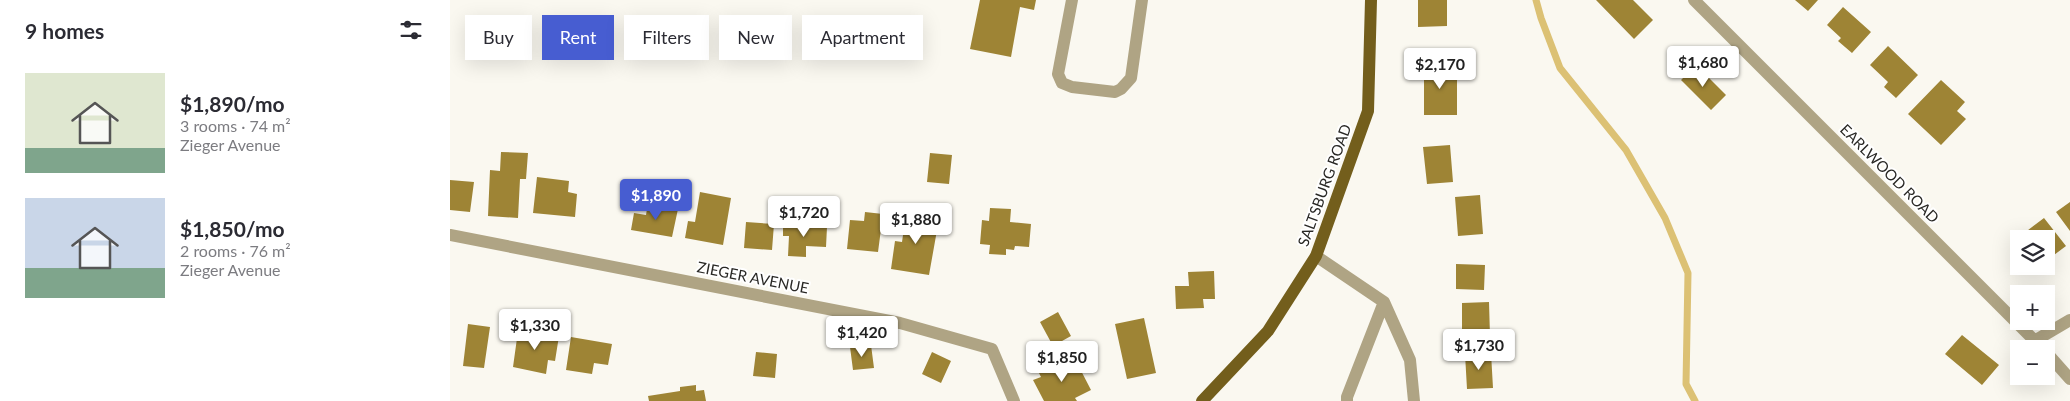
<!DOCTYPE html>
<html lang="en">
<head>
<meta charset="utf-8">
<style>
	:root { --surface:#fff; --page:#f7f7f7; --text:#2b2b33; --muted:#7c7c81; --accent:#475dd1 }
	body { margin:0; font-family:Lato,sans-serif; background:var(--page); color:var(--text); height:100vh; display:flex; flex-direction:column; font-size:19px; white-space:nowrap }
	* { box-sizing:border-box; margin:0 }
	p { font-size:16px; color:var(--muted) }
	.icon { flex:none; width:28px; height:28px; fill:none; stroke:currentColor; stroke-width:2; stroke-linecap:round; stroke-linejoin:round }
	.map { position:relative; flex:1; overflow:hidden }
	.details { display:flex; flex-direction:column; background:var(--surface); width:450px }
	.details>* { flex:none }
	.banner { position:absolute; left:15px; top:15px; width:475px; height:45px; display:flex; gap:10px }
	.controls { position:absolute; left:1560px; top:230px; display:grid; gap:10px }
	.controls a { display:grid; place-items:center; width:45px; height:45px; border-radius:0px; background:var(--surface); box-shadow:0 5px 20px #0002; font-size:25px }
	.price { position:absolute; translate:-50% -42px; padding:0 11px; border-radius:5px; background:#fff; color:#222; font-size:16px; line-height:32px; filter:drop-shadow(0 1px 2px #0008) }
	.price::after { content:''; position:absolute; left:50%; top:30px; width:15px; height:11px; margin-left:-8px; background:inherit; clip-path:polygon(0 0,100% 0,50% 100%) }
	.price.active { background:var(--accent); color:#fff }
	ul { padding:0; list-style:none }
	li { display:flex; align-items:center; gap:15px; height:125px; padding:0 25px }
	li span { display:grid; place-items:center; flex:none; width:140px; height:100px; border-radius:0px; color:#555 }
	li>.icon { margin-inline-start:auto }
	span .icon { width:60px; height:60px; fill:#fffc; stroke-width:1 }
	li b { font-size:21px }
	h2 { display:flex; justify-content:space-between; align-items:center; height:60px; padding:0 25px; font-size:21px }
	.tag { padding:0 18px; border-radius:0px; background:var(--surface); box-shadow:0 5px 20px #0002; font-size:18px; line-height:45px }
	.tag.active { background:var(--accent); color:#fff }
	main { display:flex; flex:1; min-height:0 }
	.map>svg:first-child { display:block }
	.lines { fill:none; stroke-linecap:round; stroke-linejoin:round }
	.stream { stroke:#dcc174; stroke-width:7 }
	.building { fill:#9e8435 }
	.minor { stroke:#afa484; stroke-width:12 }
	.major { stroke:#735e1c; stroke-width:12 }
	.labels { text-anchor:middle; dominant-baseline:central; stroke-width:4; stroke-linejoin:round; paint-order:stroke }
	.street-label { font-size:15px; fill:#292825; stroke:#fff }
</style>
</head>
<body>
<main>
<section class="details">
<h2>9 homes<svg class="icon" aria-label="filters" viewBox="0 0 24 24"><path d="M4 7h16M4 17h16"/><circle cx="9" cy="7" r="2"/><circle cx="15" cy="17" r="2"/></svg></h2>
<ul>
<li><span style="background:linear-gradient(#dfe7d0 75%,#7fa58c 0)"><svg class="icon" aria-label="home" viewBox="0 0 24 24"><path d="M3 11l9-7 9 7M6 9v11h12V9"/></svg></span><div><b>$1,890/mo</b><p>3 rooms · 74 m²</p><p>Zieger Avenue</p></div></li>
<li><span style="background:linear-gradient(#c9d6e8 70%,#7fa58c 0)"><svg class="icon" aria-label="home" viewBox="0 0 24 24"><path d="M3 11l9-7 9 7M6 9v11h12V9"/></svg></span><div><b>$1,850/mo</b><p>2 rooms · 76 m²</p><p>Zieger Avenue</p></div></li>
</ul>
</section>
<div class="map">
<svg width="1620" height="401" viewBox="0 0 1620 401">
	<rect width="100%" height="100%" fill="#faf8f0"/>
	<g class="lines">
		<!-- stream -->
		<path class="stream" d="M 1086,0 L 1091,18 L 1110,68 L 1176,150 L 1215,218 L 1238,273 L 1236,384 L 1245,401"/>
	</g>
	<!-- building -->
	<path class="building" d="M 530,0 L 586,0 L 584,10 L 570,7 L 561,57 L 520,49 Z
		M 968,0 L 997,0 L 997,26 L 968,27 Z
		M 1146,0 L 1183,0 L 1203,20 L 1184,39 Z
		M 1345,0 L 1368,0 L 1358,11 Z
		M 1393,7 L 1421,32 L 1402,53 L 1388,41 L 1391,38 L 1377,25 Z
		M 1438,46 L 1468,75 L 1446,98 L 1434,87 L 1438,82 L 1420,65 Z
		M 974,64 L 1007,64 L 1007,115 L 974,115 Z
		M 1246,65 L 1276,95 L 1261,110 L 1231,80 Z
		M 1491,80 L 1515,102 L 1507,111 L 1516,119 L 1491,145 L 1458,114 Z
		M 1000,145 L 1003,182 L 977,184 L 973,147 Z
		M 51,152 L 78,153 L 76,179 L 70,179 L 68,218 L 38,216 L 40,170 L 50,171 Z
		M 480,153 L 502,155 L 499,184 L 477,182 Z
		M 87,177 L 119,181 L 118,192 L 127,194 L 125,217 L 83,213 Z
		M 0,180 L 24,182 L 20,212 L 0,210 Z
		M 250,192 L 281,198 L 273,245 L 235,238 L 238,221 L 245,222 Z
		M 1030,195 L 1033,234 L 1008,236 L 1005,197 Z
		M 1620,202 L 1620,231 L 1606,212 Z
		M 198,203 L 228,209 L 222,237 L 181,230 L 184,213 L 196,215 Z
		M 540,208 L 561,209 L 560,222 L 581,224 L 579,247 L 565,246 L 564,250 L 556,249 L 556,255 L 539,254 L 540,245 L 530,244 L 532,220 L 539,221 Z
		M 415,212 L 433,214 L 428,252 L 397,249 L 400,220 L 414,221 Z
		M 456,214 L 489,219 L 479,275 L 441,269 L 445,241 L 452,242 Z
		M 1594,218 L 1616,246 L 1596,261 L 1596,239 L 1571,239 L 1569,237 Z
		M 296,222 L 324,224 L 322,250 L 294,248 Z
		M 333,224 L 377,227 L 376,247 L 356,246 L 356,257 L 338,256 L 339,236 L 333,236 Z
		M 1006,264 L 1035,265 L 1034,290 L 1006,289 Z
		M 764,271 L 765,299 L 753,299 L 754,308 L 726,309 L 725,286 L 739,286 L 738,272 Z
		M 1039,302 L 1040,336 L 1012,336 L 1012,303 Z
		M 608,312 L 621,336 L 603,346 L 590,322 Z
		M 694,318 L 706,373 L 677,379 L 665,324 Z
		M 18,324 L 40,327 L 34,368 L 13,366 Z
		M 68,331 L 109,336 L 105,361 L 98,360 L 96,374 L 63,367 Z
		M 1512,335 L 1549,365 L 1532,385 L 1495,354 Z
		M 121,337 L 162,344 L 158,365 L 144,363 L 142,374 L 116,370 Z
		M 421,345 L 424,368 L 403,370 L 400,347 Z
		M 306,352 L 327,354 L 325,378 L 303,376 Z
		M 482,352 L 501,361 L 491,383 L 472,374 Z
		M 1041,353 L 1043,388 L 1017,389 L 1015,354 Z
		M 609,361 L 612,368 L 626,361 L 641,390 L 625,398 L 627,401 L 594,401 L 583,380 L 591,377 L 588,371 Z
		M 246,385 L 246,391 L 254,390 L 256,401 L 199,401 L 198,396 L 230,391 L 230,387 Z"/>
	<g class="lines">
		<!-- minor -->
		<path class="minor" d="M 622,0 L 608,74 L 612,83 L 622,87 L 665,92 L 671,89 L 681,78 L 692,0
			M 1244,0 L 1593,349
			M 0,235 L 450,323 L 542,349 L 564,401
			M 866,256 L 934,302 L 960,360 L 964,401
			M 1586,340 L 1620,320
			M 1596,352 L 1620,379
			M 897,401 L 897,397 L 934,302"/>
		<!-- major -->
		<path class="major" d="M 752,401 L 818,331 L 866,256 L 918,111 L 921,0"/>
	</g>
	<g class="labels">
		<!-- street labels -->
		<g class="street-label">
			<text transform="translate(1440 173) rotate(45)">EARLWOOD ROAD</text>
			<text transform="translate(874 185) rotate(-70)">SALTSBURG ROAD</text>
			<text transform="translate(303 277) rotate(11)">ZIEGER AVENUE</text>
		</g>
	</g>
</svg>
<div class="controls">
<a><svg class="icon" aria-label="layers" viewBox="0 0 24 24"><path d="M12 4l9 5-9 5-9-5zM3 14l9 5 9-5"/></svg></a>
<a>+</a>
<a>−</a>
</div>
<b class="price" style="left:1253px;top:88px">$1,680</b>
<b class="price" style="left:990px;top:90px">$2,170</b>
<b class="price active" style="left:206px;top:221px">$1,890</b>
<b class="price" style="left:354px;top:238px">$1,720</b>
<b class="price" style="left:466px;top:245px">$1,880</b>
<b class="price" style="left:85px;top:351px">$1,330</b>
<b class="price" style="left:412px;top:358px">$1,420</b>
<b class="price" style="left:1029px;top:371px">$1,730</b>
<b class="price" style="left:612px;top:383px">$1,850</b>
<div class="banner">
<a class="tag">Buy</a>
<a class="tag active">Rent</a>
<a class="tag">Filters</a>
<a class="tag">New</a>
<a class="tag">Apartment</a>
</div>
</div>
</main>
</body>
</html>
